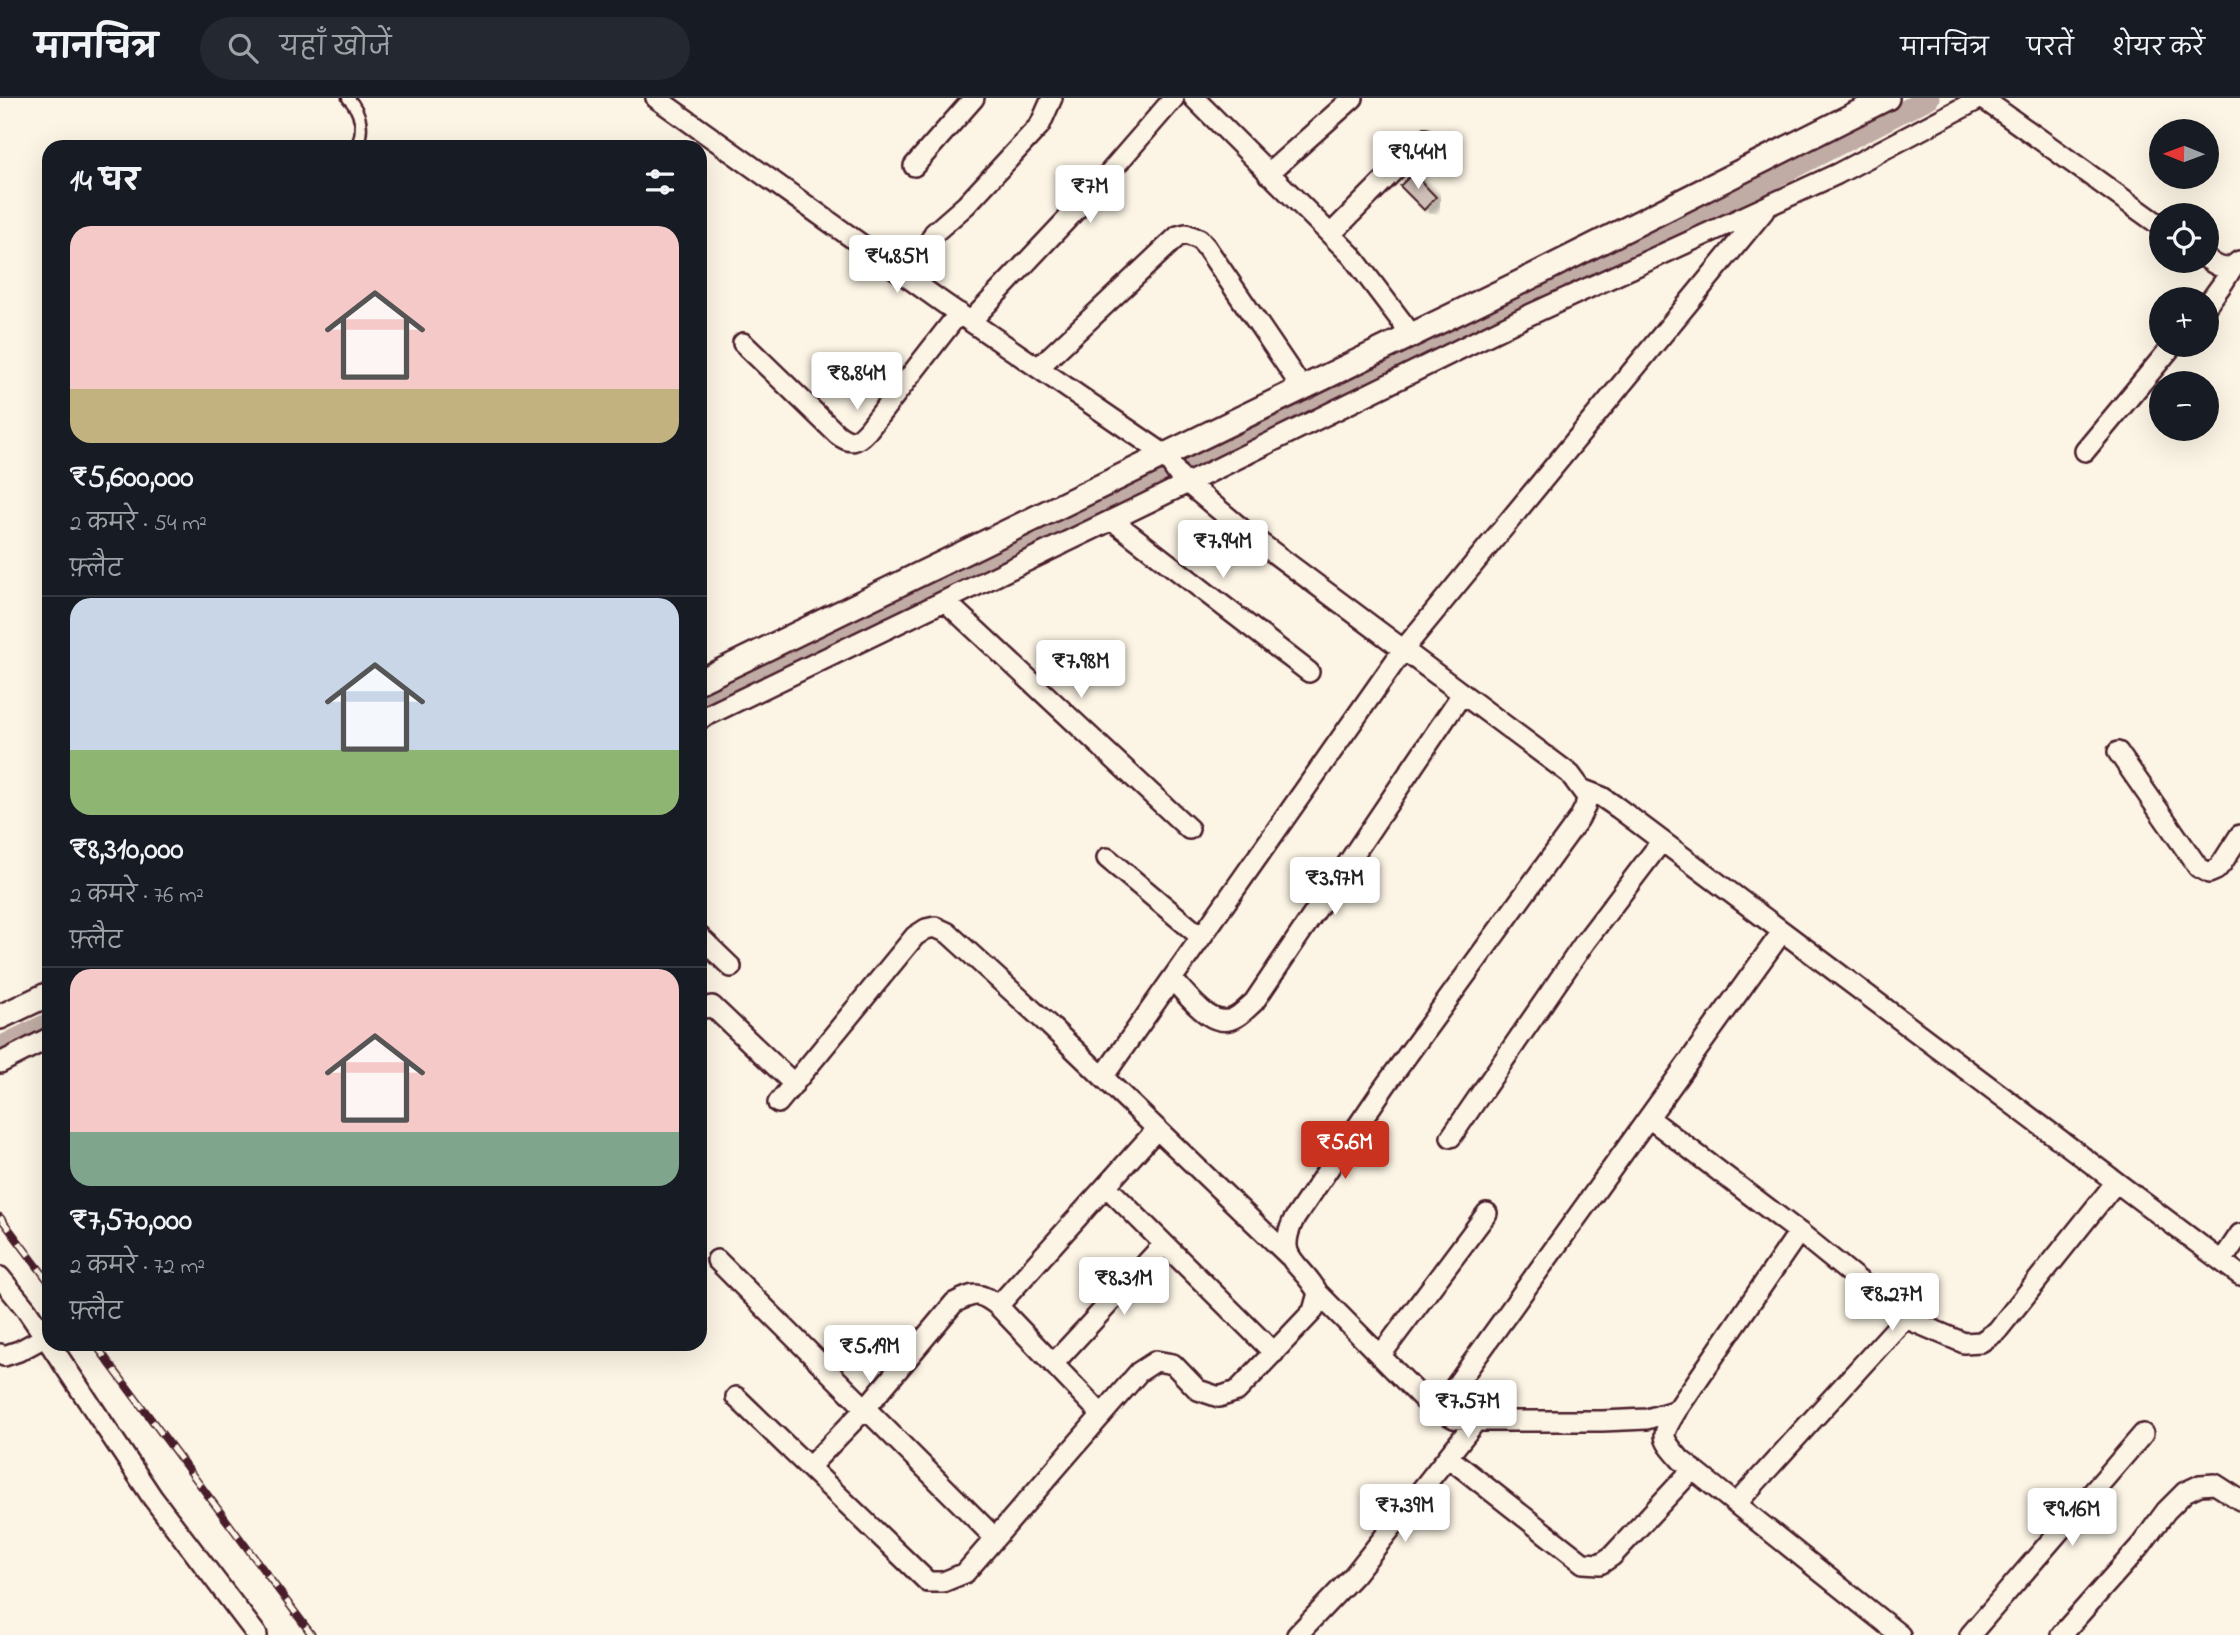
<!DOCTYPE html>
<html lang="hi">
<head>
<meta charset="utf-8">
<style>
	:root { --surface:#171b24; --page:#242831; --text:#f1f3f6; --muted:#9ea1a6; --line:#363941; --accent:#c8321e }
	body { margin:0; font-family:"Indie Flower","Playpen Sans Deva",sans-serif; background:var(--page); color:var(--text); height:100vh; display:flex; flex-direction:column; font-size:26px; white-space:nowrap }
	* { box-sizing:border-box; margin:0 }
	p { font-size:23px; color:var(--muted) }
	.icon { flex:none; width:38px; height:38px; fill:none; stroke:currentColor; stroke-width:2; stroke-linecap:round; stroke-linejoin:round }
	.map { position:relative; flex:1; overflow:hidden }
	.side { position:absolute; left:42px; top:42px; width:665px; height:1211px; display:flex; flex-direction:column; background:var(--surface); border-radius:21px; box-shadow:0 7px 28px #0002 }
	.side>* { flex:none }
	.needle { width:46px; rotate:271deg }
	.controls { position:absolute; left:2149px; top:21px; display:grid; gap:14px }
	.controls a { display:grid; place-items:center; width:70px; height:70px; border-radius:50%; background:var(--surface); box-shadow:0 7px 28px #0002; font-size:35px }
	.price { position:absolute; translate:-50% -60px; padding:0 16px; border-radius:7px; background:#fff; color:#222; font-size:23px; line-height:46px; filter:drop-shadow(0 2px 4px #0008) }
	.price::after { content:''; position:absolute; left:50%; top:42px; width:21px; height:16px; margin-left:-10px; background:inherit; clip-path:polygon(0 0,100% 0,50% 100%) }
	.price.active { background:var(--accent); color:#fff }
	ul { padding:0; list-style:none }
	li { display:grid; align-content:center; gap:14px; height:371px; padding:0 28px }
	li+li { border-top:2px solid var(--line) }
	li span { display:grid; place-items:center; height:217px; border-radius:21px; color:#555 }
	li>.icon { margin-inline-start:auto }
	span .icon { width:126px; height:126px; fill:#fffc; stroke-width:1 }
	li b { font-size:30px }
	h2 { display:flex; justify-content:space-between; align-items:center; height:84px; padding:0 28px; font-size:30px }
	header { display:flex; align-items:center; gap:42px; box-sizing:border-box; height:98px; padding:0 35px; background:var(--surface); border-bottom:2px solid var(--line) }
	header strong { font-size:33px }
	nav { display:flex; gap:38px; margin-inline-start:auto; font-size:24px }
	.search { width:490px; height:63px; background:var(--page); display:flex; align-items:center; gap:18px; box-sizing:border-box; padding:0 24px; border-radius:38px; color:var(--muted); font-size:26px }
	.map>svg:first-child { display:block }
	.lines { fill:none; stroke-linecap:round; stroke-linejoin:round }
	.canal { stroke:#c0aca5; stroke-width:21 }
	.building { fill:#cfc0b7; stroke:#4a1f2b; stroke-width:2; filter:url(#shadow) }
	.service-casing { stroke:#4a1f2b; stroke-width:15 }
	.minor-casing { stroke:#4a1f2b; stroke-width:24 }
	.tertiary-casing { stroke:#4a1f2b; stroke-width:28 }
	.service { stroke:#fcf5e5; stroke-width:10 }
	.minor { stroke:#fcf5e5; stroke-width:19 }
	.tertiary { stroke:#fcf5e5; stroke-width:23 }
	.rail-casing { stroke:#4a1f2b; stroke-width:8 }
	.rail { stroke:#fcf5e5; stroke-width:5; stroke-dasharray:16; stroke-linecap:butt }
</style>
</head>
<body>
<header>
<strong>मानचित्र</strong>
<div class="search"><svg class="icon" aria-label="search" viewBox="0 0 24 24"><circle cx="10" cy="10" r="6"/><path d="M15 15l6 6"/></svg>यहाँ खोजें</div>
<nav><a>मानचित्र</a><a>परतें</a><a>शेयर करें</a></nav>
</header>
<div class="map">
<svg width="2240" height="1537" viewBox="0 0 2240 1537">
	<defs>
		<filter id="shadow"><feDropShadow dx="8" dy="4.5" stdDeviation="2" flood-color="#0004"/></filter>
	</defs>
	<rect width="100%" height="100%" fill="#fcf5e5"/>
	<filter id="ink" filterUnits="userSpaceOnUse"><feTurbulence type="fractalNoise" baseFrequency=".0143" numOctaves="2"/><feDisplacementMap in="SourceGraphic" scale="14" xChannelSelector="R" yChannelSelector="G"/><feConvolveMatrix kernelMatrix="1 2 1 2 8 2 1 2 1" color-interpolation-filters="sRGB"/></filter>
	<g filter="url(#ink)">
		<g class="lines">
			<!-- canal -->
			<path class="canal" d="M 700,606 L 1731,102 L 1929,0
				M 0,949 L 49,925"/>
		</g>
		<!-- building -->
		<path class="building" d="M 1413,75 L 1436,99 L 1424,112 L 1400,88 Z"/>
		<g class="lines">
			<!-- service casing -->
			<g class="service-casing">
				<path id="service" d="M 348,0 C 361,14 365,32 356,49"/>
			</g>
			<!-- minor casing -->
			<g class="minor-casing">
				<path id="minor" d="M 656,0 L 942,204 L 1164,356 L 1179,378 L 1243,432 L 1570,676 L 1587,699 L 1585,709 L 1579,721 L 1385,988 L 1293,1123 C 1275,1163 1301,1163 1318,1195 L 1313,1213 L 1237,1293 L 1219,1299 L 1198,1292 L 1173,1266 L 1156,1263 L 1139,1274 L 965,1475 L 943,1484 L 928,1484 L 736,1299
					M 1194,0 L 1352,158 L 1411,236
					M 1982,0 L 2161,128
					M 914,68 L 974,0
					M 1268,76 L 1353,0
					M 1331,136 L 1425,41
					M 2207,161 C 2219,170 2227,174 2239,163
					M 919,187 L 925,153 L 934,135 L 966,107 L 1040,27 L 1052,0
					M 2207,207 L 2223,185 L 2233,169
					M 971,223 L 1090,97 L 1174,0
					M 743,245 L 837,336 C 851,347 857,344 868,332 L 959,215
					M 1039,269 L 1178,138 L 1186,136 L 1199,141 L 1206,149 L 1302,290
					M 2085,353 L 2173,247
					M 1112,422 L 1309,574
					M 945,503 L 1189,731
					M 700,621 L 1147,405 L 1525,219 L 1837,76 L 1981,0
					M 2118,654 L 2198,769 L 2209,775 L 2216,772 L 2222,765 L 2240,737
					M 1584,692 L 1602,699 L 1618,710 L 2240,1177
					M 1107,760 L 1201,839
					M 700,839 L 731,869
					M 1172,881 C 1187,896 1212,934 1236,919 C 1243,915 1248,909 1254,904 L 1462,596
					M 700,911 L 712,908 L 794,986
					M 0,965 L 49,940
					M 1103,979 L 1403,552 L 1764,113
					M 778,1005 L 915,838 L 926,831 L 935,829 L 948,835 L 1050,928 L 1289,1158
					M 1649,1020 L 1799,1134 L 1905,1220 L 1964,1245 L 1981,1244 L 1997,1233 L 2116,1084
					M 1451,1039 L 1585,844 L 1661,744
					M 1106,1088 L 1274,1255
					M 1799,1134 L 1677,1312 C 1660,1339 1661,1339 1681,1362 L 1900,1537
					M 717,1162 L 995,1440
					M 2222,1163 L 2240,1136
					M 0,1179 L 26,1211 L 49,1245
					M 1318,1195 L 1427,1305 L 1454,1320 L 1476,1323 L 1602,1323 L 1647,1321 L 1677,1312
					M 998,1208 L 1157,1031
					M 50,1246 L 152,1399 L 257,1537
					M 0,1256 L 4,1258 L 19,1253 L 45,1239
					M 1380,1258 L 1487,1115
					M 1053,1266 L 1164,1146
					M 1439,1311 L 1782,834
					M 1448,1359 L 1583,1465 L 1600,1466 L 1612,1458 L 1693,1371
					M 809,1369 L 865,1311 L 954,1205 C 975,1194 980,1194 998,1208 L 1102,1317
					M 1736,1406 L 1905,1220
					M 1297,1537 L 1354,1477 L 1476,1323
					M 1970,1537 L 2143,1336
					M 2061,1537 L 2141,1447 L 2166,1413 L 2185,1394 L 2200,1387 L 2215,1386 L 2240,1402"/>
			</g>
			<!-- tertiary casing -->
			<g class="tertiary-casing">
				<path id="tertiary" d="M 700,583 L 1525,182 L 1887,0
					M 0,919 L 49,896"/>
			</g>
			<!-- service -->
			<use href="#service" class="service"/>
			<!-- minor -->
			<use href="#minor" class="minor"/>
			<!-- tertiary -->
			<use href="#tertiary" class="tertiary"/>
			<!-- rail casing -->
			<g class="rail-casing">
				<path id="rail" d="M 0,1119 L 49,1184
					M 95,1246 L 312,1537"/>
			</g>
			<!-- rail -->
			<use href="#rail" class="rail"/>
		</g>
	</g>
</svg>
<div class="controls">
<a><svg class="needle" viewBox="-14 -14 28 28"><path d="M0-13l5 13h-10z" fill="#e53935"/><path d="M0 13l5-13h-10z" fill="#9ea1a6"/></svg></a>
<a><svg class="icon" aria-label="locate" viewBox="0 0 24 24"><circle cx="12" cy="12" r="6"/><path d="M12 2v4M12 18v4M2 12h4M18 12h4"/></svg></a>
<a>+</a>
<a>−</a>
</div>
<b class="price" style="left:1418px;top:93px">₹9.44M</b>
<b class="price" style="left:1090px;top:127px">₹7M</b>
<b class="price" style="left:897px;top:197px">₹4.85M</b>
<b class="price" style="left:857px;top:314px">₹8.84M</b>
<b class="price" style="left:1223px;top:482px">₹7.94M</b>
<b class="price" style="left:1081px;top:602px">₹7.98M</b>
<b class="price" style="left:1335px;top:819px">₹3.97M</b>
<b class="price active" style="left:1345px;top:1083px">₹5.6M</b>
<b class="price" style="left:1124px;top:1219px">₹8.31M</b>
<b class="price" style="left:1892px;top:1235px">₹8.27M</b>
<b class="price" style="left:870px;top:1287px">₹5.19M</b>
<b class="price" style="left:1468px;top:1342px">₹7.57M</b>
<b class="price" style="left:1405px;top:1446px">₹7.39M</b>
<b class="price" style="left:2072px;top:1450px">₹9.16M</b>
<section class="side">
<h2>14 घर<svg class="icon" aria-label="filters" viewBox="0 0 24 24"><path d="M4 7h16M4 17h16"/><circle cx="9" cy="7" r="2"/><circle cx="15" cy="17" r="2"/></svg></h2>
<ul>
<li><span style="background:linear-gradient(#f6c9c9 75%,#c2b280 0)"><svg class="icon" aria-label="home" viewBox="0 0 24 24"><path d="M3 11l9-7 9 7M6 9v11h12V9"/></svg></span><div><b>₹5,600,000</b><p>2 कमरे · 54 m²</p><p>फ़्लैट</p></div></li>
<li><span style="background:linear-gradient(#c9d6e8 70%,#8fb573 0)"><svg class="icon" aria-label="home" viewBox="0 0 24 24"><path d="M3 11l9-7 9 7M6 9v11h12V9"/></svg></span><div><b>₹8,310,000</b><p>2 कमरे · 76 m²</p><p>फ़्लैट</p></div></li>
<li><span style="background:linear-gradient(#f6c9c9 75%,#7fa58c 0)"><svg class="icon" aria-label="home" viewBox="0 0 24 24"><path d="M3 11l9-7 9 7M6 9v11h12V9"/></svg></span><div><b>₹7,570,000</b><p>2 कमरे · 72 m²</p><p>फ़्लैट</p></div></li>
</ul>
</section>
</div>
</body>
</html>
